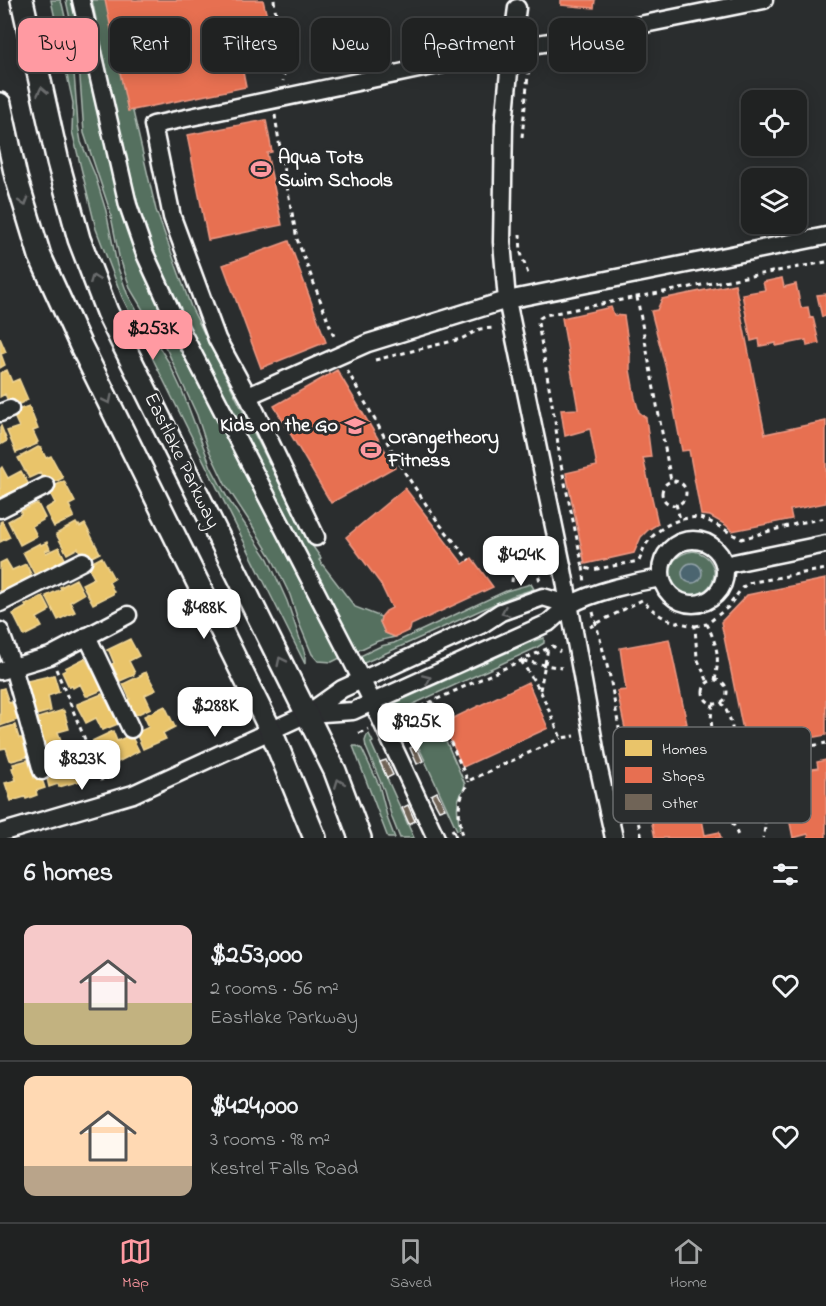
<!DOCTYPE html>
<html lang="en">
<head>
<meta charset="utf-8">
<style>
	:root { --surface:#202222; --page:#282a2a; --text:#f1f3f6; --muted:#a2a4a5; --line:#3d3f40; --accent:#ff9aa2 }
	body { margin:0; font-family:"Indie Flower",sans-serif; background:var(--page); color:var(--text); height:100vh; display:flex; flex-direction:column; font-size:22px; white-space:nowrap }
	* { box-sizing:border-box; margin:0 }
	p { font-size:20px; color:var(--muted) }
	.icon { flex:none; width:33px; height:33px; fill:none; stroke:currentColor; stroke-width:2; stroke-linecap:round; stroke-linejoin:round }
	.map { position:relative; height:838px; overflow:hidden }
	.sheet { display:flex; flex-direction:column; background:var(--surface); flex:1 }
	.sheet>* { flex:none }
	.top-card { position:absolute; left:18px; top:18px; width:790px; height:54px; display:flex; gap:12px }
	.fabs { position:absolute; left:741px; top:90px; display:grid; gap:12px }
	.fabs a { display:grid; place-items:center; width:66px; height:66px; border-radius:12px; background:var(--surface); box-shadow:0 3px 15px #0003,0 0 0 2px var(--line); font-size:30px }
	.price { position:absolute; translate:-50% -51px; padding:0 14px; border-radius:12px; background:#fff; color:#222; font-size:20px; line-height:39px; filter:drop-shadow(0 2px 3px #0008) }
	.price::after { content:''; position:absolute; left:50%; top:36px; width:18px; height:14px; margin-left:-9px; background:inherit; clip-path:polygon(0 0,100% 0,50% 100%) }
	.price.on { background:var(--accent); color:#111 }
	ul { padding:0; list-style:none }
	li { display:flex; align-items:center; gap:18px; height:150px; padding:0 24px }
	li+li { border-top:2px solid var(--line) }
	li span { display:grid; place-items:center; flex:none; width:168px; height:120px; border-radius:12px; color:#555 }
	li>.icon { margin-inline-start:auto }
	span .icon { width:72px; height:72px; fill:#fffc; stroke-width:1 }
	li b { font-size:26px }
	h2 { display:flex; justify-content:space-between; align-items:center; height:72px; padding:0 24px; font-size:26px }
	.pill { padding:0 21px; border-radius:12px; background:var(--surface); box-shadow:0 3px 15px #0003,0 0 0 2px var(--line); font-size:21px; line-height:54px }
	.pill.on { background:var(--accent); color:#111 }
	.dock { display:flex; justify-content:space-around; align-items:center; height:84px; border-top:2px solid var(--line); background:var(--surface); font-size:16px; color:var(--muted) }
	.dock a { display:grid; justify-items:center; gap:3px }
	.dock .on { color:var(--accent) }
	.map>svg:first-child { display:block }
	.green { fill:#546f5f; stroke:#aab7af; stroke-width:1.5 }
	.water { fill:#4b656f; stroke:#93a3a9; stroke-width:1.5 }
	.homes { fill:#e9c46a; stroke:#f0d697; stroke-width:1.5 }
	.shops { fill:#e76f51; stroke:#ee9a85; stroke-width:1.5 }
	.building { fill:#706457; stroke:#fff; stroke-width:1.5 }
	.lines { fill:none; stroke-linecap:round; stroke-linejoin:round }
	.minor-casing { stroke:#fff; stroke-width:21 }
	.major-casing { stroke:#fff; stroke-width:26 }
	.path { stroke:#fff; stroke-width:3; stroke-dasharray:4.5 4.5; stroke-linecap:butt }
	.minor { stroke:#2a2d2e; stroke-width:16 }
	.major { stroke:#2a2d2e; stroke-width:21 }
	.oneway { stroke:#6a6c6d }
	.labels { text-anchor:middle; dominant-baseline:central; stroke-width:6; stroke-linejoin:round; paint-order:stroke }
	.poi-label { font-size:20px; font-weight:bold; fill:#fff; stroke:#2a2d2e; text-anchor:start }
	.street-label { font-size:20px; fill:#fff; stroke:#2a2d2e }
	.key { fill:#2a2d2e; stroke:#6a6c6d; stroke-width:1.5 }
	.key-label { font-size:16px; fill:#fff }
</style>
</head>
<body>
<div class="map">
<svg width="826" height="838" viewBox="0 0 826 838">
	<rect width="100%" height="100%" fill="#2a2d2e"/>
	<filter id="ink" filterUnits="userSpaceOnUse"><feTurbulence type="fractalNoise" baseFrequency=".0167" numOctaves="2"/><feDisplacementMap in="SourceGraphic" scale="12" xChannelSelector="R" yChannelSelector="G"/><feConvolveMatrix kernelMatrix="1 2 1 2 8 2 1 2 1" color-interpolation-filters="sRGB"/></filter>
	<g filter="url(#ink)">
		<!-- green -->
		<path class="green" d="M 51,0 L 60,0 L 62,4 L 72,47 L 78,125 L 81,142 L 95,175 L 106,211 L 117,265 L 127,293 L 142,320 L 168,361 L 183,393 L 211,467 L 228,499 L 268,559 L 287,601 L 305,654 L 305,664 L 122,297 L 96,229 L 72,131 L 73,103 Z
			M 66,0 L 74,0 L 122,213 L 137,257 L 168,326 L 340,658 L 332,662 L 318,661 L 312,654 L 299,623 L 290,595 L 272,558 L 250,522 L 225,484 L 207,446 L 197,415 L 167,350 L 131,290 L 119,256 L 110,211 L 84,133 L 80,78 L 76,47 Z
			M 92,0 L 107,0 L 156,210 L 191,307 L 306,537 L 321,558 L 319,560 L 355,607 L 381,617 L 380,622 L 385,633 L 395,637 L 378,641 L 357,651 L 172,295 C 161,269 150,244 142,218 C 121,147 108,73 92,0 Z
			M 694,551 C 708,554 719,567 712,582 C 709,588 704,592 697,594 C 668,601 656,555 694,551 Z
			M 531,584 L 534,589 L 512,596 L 364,663 L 360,656 L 381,646 L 394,643 L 506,591 Z
			M 544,638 L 544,643 L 536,648 L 394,713 L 388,711 L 386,707 L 533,641 Z
			M 430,705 L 465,784 C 464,791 461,792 459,798 C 455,808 459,820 460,829 L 457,830 L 409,726 L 406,727 L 402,717 Z
			M 369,734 L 373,742 L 371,743 L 414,838 L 400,838 L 392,818 L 384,790 L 366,747 L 365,741 L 367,735 Z
			M 353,746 L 357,746 L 362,749 L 379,785 L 388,820 L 395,838 L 388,838 Z"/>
		<!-- water -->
		<path class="water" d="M682 573a10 10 0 1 1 20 0a10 10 0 1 1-20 0Z"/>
		<!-- homes -->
		<path class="homes" d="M 0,338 L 6,352 L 1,354 L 5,365 L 0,368 Z
			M 7,370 L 12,382 L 19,379 L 28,400 L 11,408 L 5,394 L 0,397 L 0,373 Z
			M 29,406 L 38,429 L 33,431 L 38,442 L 36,443 L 37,444 L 16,453 L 7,431 L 19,427 L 12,412 Z
			M 1,426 L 7,441 L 0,445 L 0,427 Z
			M 38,447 L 41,448 L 46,458 L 51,456 L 63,478 L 47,486 L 40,473 L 29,478 L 18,458 Z
			M 2,467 L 8,478 L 21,471 L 29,485 L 13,494 L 12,492 L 0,498 L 0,469 Z
			M 64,481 L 75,502 L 69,505 L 74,516 L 74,517 L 54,527 L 45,509 L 55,503 L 48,489 Z
			M 35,504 L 38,504 L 45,518 L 43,519 L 43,520 L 32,526 L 37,536 L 20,545 L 8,521 L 21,514 L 21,511 Z
			M 2,521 L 10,537 L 0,542 L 0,522 Z
			M 76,523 L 78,526 L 79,525 L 80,527 L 85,524 L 100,553 L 84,561 L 78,548 L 67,554 L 56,534 Z
			M 47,542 L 50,549 L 45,551 L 46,553 L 59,547 L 66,561 L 35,575 L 23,552 L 40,543 L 41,545 Z
			M 102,557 L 114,579 L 109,582 L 114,592 L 113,594 L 93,604 L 82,584 L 94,578 L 87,565 Z
			M 6,560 L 12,570 L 26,564 L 33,578 L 1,593 L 0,591 L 0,563 Z
			M 76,579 L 84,594 L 70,602 L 75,612 L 58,620 L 46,596 L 61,589 L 60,587 Z
			M 43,596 L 50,610 L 48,611 L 48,612 L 37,618 L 42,627 L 24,636 L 13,614 L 26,607 L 25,605 Z
			M 130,639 L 139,656 L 129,661 L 135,673 L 134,675 L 120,681 L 112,664 L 114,663 L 109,651 L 107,650 Z
			M 85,658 L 102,688 L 102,690 L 88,696 L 86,696 L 80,684 L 73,688 L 72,686 L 69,687 L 62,672 L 66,670 L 65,668 Z
			M 146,672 L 156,690 L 145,695 L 151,708 L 136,715 L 128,700 L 130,699 L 123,684 L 142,675 L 142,674 Z
			M 54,675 L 59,692 L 48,696 L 51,711 L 36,715 L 35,713 L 34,714 L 30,698 L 32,698 L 27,681 Z
			M 4,688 L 9,703 L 12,702 L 17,720 L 0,726 L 0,689 Z
			M 102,694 L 118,722 L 118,724 L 103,730 L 102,730 L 96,718 L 86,723 L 77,706 L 77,704 Z
			M 165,706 L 175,727 L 163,733 L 166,739 L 143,749 L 136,733 L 149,727 L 144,716 Z
			M 63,710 L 64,711 L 69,729 L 58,732 L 63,746 L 47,751 L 45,750 L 41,735 L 42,734 L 38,718 Z
			M 15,725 L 19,738 L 22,738 L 27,757 L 12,761 L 10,760 L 6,748 L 0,749 L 0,729 Z
			M 113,731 L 117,741 L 131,735 L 139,751 L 118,762 L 115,756 L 103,761 L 94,741 L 92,741 Z
			M 63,750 L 68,765 L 78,761 L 83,779 L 80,780 L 80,781 L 59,787 L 58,784 L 49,787 L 46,774 L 52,773 L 48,754 Z
			M 28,760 L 34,778 L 41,776 L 45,788 L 36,791 L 37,795 L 26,799 L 25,797 L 11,801 L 5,783 L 16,780 L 12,768 L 14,767 L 13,764 Z"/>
		<!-- shops -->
		<path class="shops" d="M 105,0 L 263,0 L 268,21 L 234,28 L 246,87 L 128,111 Z
			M 561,0 L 595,0 L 594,8 L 561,5 Z
			M 266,120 L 272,152 L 267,153 L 282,225 L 208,240 L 187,135 Z
			M 289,241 L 326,342 L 261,368 L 223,265 Z
			M 782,278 L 784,287 L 796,284 L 801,308 L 808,307 L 810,318 L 813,317 L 819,343 L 807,346 L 806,340 L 776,346 L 776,343 L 760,346 L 759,339 L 751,341 L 742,294 L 765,290 L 763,282 Z
			M 735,284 L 765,434 L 826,421 L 826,503 L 790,510 L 792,519 L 732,531 L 726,525 L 710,516 L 701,515 L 689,450 L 682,451 L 667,373 L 651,311 L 657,310 L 662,299 Z
			M 826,294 L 826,316 L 822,317 L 817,295 Z
			M 611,307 L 614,315 L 624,316 L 630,355 L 630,370 L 635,398 L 639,412 L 646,418 L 651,457 L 643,458 L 658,524 L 648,530 L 641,537 L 634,553 L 585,564 L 566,473 L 597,466 L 590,429 L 565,436 L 561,410 L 578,409 L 562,318 Z
			M 337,370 L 395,467 L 331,503 L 274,406 Z
			M 405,488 L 463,564 L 472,558 L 493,587 L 411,625 L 410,630 L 395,637 L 385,633 L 380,622 L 381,617 L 386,611 L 392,608 L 380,583 L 346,537 Z
			M 826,579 L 826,735 L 747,750 L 721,622 L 747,595 Z
			M 669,639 L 687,724 L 627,738 L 617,691 L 626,690 L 620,648 Z
			M 528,682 L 548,728 L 463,767 L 443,723 Z
			M 826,760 L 826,838 L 809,838 L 808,834 L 793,838 L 788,813 L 792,812 L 790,803 L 795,801 L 789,770 L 796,768 L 797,772 L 818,768 L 817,762 Z
			M 709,776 L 712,791 L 697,794 L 705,835 L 719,832 L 721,838 L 655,838 L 646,795 L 655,793 L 654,788 Z"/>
		<!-- building -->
		<path class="building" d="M 416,745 L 423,761 L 417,764 L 410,748 Z
			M 386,760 L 393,775 L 387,778 L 380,762 Z
			M 437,792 L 445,808 L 439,810 L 431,795 Z
			M 408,805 L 415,821 L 409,824 L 402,808 Z"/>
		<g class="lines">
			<!-- minor casing -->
			<g class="minor-casing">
				<path id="minor" d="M 81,0 L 128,205 L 145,254 L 173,315 L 350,657 L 373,703 L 436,838
					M 517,8 L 511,51 L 504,124 L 502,242 L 507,300 L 563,570 L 598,765 L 614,838
					M 248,396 L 368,343 L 507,300 L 826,236
					M 0,413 L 10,409
					M 0,509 L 46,486
					M 316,537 L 248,396 L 217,339 L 172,217 L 153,125 L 537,44 L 570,39 L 764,0
					M661 572a32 32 0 1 1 64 0a32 32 0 1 1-64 0Z
					M 724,565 L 826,544
					M 0,603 L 83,561
					M 0,631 L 13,667 L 42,771
					M 87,636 L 131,729
					M 0,671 L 50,656 L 128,615
					M 308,714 L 353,711 L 548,623 C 555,617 562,610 570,605 C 592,592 636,582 661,578
					M 0,833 L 133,794 L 307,714 L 342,689 L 481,625 L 501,612 L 543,597 L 570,605"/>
			</g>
			<!-- major casing -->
			<g class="major-casing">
				<path id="major" d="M 22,0 L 58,162 L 79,239 L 107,312 L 326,753 L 335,771 L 360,838
					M 0,104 L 16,177 L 40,256 L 80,344 L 271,731 L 315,838"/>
			</g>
			<!-- path -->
			<path class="path" d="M 274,0 L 284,77 L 283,81
				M 275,115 L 281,155 L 297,239 L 335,339
				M 522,137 L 528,75 L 530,65
				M 520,234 L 521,253 L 529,277
				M 826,262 L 637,297 L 545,315 L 540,318 L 538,323 L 555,421 L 560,460 L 583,567 L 592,570 L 639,561 C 641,557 642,552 644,548 C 653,530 679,515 699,518 C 708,519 732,534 741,539 L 799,523 L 826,518
				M 637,297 L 671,481
				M 375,360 L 461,339 L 480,329 L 496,328
				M 347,370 L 403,470 L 438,522 L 469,560
				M662 493a12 12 0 1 1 24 0a12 12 0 1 1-24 0Z
				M 676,504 L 680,519
				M 512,546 L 514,554
				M506 564a10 10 0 1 1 20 0a10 10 0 1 1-20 0Z
				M 583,567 L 585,583
				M 524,568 C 537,570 538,570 540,583
				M 512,582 L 513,573
				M 593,612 L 610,677 L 628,779 L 642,838
				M 695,626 L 707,624
				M 590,627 L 642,600 C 662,620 669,621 695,626 L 697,658 L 708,682
				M 521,661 L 540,690 L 561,738 L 575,736
				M 523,661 L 562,668
				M 56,669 L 102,781
				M703 692a12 12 0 1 1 24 0a12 12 0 1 1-24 0Z
				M 715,680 C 720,655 717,646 707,624 L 728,607 L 742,588 L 748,583 L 826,569
				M 540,690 L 548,648
				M 432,701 L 468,781 L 561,738
				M 721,702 C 731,716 736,733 730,750
				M 713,704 C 709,722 712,736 721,752
				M 396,718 L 553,646 L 560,652
				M 359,733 L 368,729
				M715 764a14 14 0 1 1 28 0a14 14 0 1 1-28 0Z
				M 743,760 L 826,743
				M 740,773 C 760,792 770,810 763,838
				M 733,778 L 730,792 L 731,819 L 739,838
				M 618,786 C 638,771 690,766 715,765
				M 452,829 L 455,834
				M 456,838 L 455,834 L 462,832 C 460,822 458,811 460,801 C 462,794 466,788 468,781"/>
			<!-- minor -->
			<use href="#minor" class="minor"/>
			<!-- major -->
			<use href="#major" class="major"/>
		</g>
		<!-- one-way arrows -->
		<defs><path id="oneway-chevron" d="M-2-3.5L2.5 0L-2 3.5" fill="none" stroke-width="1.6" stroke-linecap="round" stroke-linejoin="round" transform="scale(1.5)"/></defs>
		<g class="oneway">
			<use href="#oneway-chevron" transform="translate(42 91) rotate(-102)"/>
			<use href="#oneway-chevron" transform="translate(24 202) rotate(73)"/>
			<use href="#oneway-chevron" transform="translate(94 279) rotate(-111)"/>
			<use href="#oneway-chevron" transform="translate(108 400) rotate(64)"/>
			<use href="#oneway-chevron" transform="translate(505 612) rotate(156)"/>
			<use href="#oneway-chevron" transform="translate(281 661) rotate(-116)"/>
			<use href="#oneway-chevron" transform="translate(427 679) rotate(-24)"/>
			<use href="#oneway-chevron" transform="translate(339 783) rotate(-111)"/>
		</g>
	</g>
	<!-- icons -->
	<defs>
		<g id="stadium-bare" transform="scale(1.62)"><path d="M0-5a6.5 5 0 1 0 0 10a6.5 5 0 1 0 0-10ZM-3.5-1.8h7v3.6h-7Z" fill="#ff9aa2" stroke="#2a2d2e" stroke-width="2.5" paint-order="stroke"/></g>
		<g id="school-bare" transform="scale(1.62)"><path d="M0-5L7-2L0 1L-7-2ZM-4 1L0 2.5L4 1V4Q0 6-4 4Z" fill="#ff9aa2" stroke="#2a2d2e" stroke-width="2.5" paint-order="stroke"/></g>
	</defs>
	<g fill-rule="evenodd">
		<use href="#stadium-bare" x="261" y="169"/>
		<use href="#school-bare" x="355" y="426"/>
		<use href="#stadium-bare" x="371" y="450"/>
	</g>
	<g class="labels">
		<!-- poi labels -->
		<g class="poi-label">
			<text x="278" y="158">Aqua Tots<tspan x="278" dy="23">Swim Schools</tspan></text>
			<text x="338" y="426" text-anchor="end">Kids on the Go</text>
			<text x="388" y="438">Orangetheory<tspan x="388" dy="23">Fitness</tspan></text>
		</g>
		<!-- street labels -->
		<g class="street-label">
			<text transform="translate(181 461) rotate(64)">Eastlake Parkway</text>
		</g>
	</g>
	<!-- legend -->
	<rect x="613" y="727" width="198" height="96" rx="9" class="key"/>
	<rect x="625" y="740" width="27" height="16" fill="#e9c46a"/>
	<rect x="625" y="767" width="27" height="16" fill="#e76f51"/>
	<rect x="625" y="794" width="27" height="16" fill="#706457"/>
	<g class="key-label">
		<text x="662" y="754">Homes</text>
		<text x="662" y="781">Shops</text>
		<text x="662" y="808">Other</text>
	</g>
</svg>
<div class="fabs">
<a><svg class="icon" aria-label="locate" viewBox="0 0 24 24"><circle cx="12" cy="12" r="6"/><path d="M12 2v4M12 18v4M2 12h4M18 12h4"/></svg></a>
<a><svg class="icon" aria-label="layers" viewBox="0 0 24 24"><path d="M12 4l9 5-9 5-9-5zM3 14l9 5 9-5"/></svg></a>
</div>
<b class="price on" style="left:153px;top:361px">$253K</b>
<b class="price" style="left:521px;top:587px">$424K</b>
<b class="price" style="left:204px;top:640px">$488K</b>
<b class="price" style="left:215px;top:738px">$288K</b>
<b class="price" style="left:416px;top:754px">$925K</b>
<b class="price" style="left:82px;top:791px">$823K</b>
<div class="top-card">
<a class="pill on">Buy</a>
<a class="pill">Rent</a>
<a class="pill">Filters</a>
<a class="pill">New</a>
<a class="pill">Apartment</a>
<a class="pill">House</a>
</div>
</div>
<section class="sheet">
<h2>6 homes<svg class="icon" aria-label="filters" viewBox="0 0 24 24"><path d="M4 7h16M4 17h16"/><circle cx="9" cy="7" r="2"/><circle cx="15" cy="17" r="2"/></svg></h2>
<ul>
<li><span style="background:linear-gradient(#f6c9c9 65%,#c2b280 0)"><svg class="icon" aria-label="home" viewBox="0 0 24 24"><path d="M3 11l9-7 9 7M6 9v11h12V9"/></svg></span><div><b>$253,000</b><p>2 rooms · 56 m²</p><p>Eastlake Parkway</p></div><svg class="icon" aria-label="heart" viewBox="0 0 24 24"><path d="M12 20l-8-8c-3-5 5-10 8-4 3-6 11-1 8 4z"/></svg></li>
<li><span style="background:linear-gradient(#ffd9b3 75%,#b9a48a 0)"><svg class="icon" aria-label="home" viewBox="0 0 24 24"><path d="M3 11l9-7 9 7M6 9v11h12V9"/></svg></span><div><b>$424,000</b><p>3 rooms · 98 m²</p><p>Kestrel Falls Road</p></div><svg class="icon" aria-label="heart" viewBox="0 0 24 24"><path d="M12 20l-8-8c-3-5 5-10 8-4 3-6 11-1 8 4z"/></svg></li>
</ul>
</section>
<nav class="dock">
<a class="on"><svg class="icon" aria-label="map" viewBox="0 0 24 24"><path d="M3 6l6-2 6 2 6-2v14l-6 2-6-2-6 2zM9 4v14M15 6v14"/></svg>Map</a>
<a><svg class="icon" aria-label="saved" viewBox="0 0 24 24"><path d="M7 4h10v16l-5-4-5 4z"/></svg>Saved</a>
<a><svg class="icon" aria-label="home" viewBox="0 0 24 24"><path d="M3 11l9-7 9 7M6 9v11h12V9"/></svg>Home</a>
</nav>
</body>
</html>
